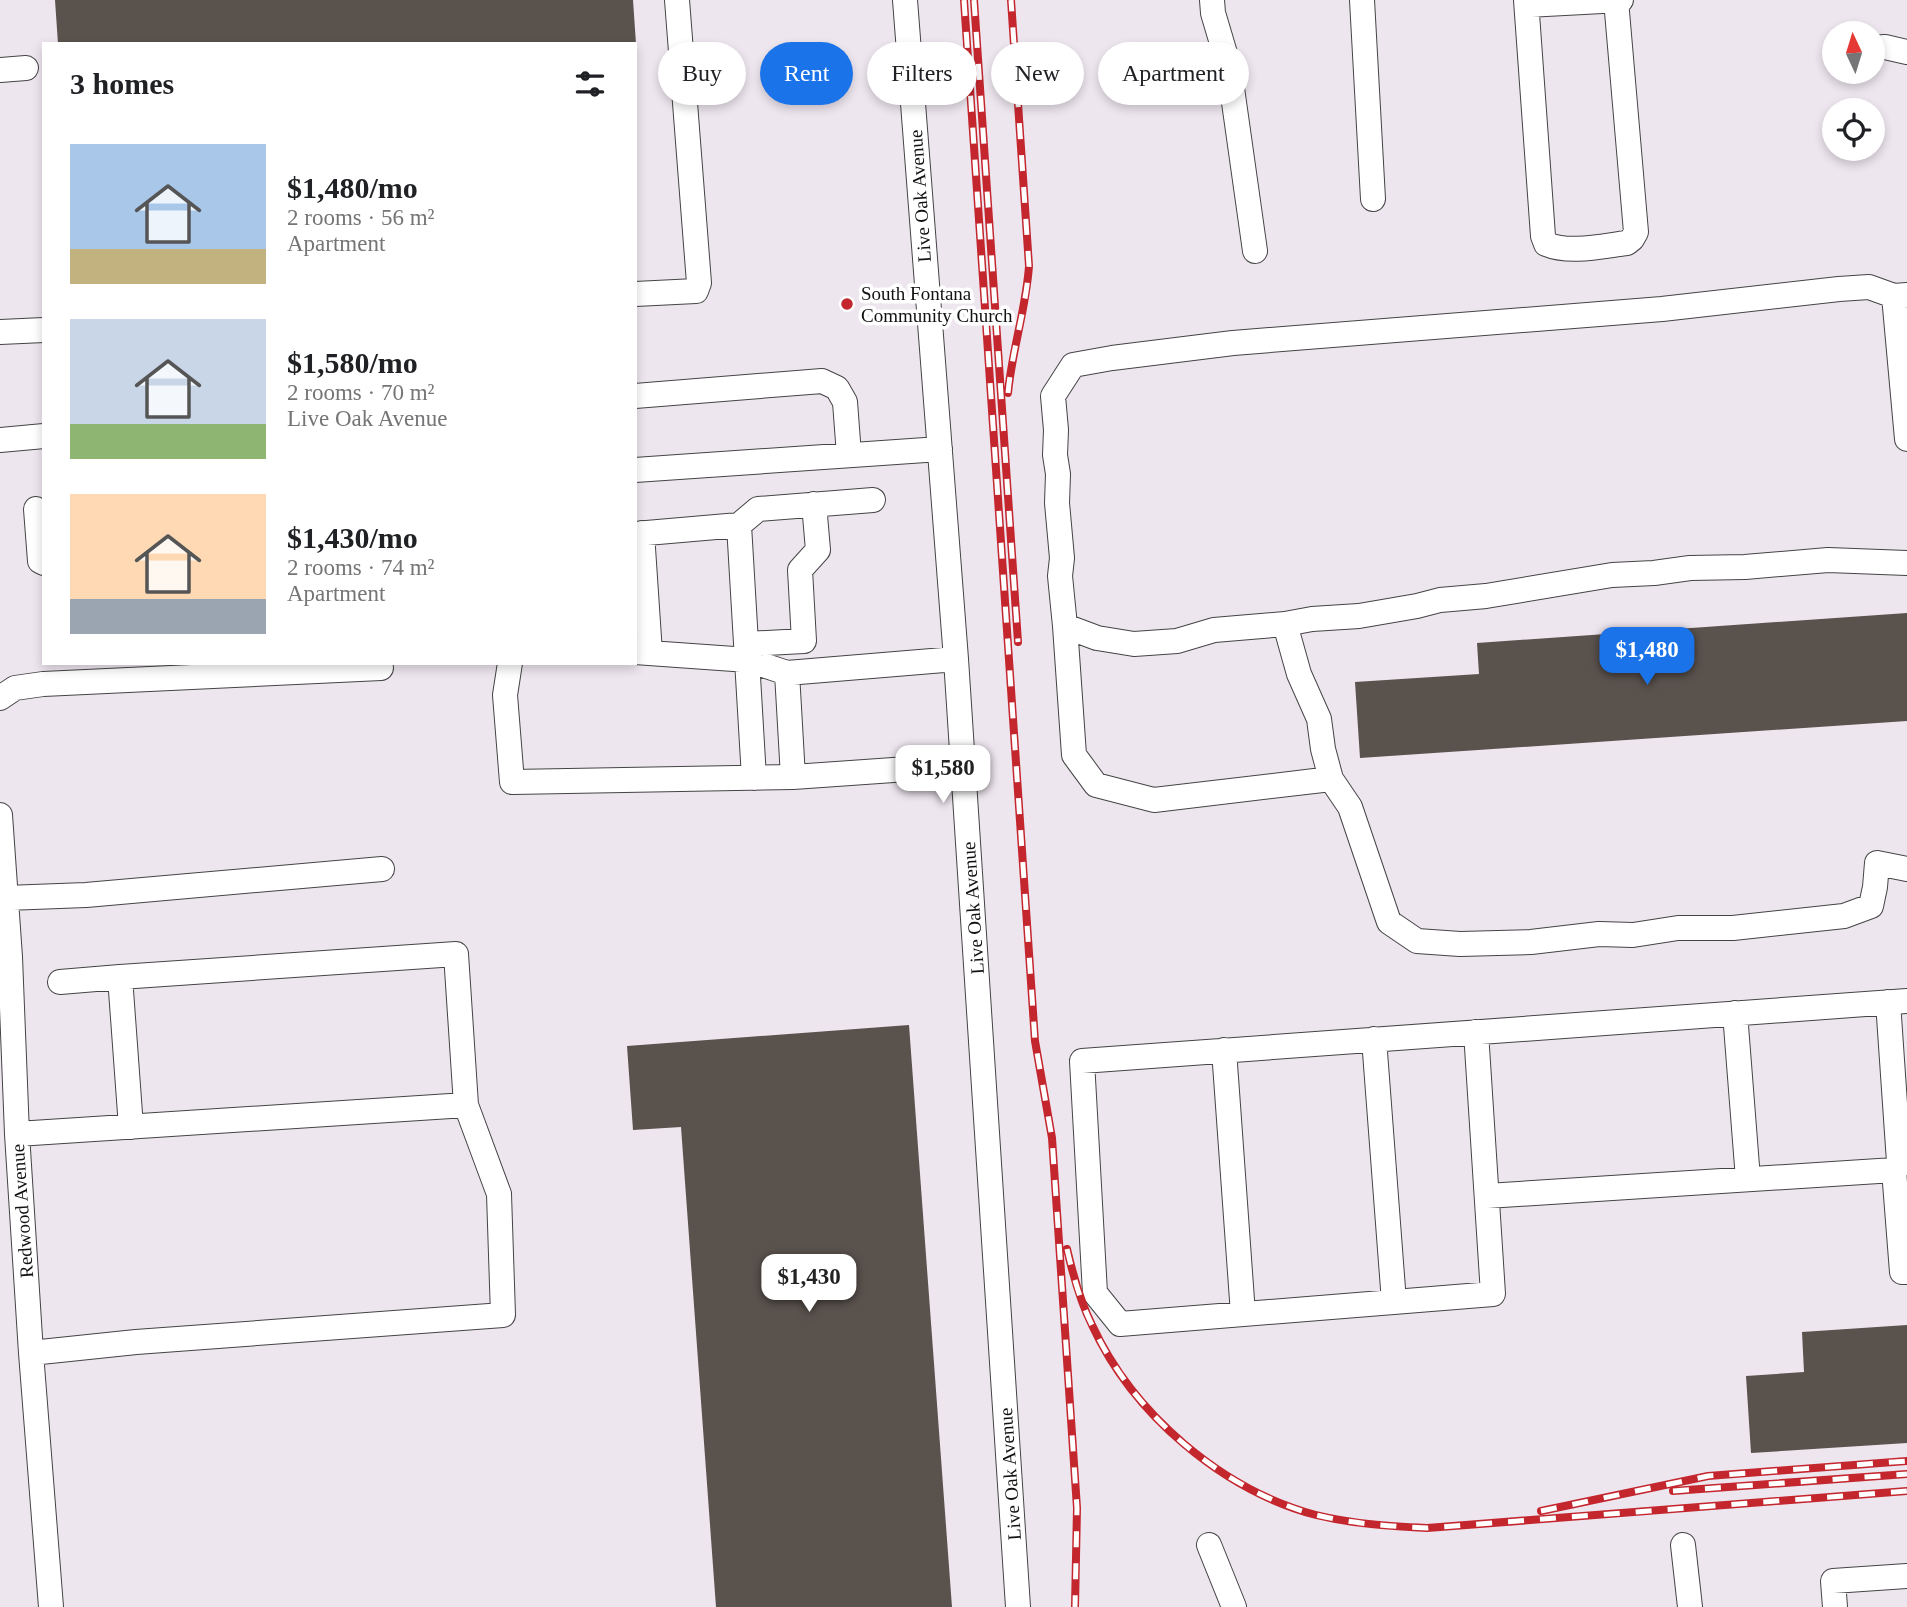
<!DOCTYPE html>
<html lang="en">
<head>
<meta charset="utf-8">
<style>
	:root { --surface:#fff; --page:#f6f6f6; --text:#202124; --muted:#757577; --accent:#1a73e8 }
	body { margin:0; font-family:Georgia,serif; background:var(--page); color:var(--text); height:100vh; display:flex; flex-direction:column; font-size:26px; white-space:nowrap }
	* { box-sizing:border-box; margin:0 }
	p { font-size:23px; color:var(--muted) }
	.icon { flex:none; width:38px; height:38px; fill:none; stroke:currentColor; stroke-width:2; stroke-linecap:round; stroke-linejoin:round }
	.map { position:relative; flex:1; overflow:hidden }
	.side { position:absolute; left:42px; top:42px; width:595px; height:623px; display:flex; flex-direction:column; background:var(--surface); border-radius:0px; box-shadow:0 4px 10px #0003 }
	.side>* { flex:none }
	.guide { position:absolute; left:658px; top:42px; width:665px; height:63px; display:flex; gap:14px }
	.needle { width:46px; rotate:356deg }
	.controls { position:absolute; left:1822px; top:21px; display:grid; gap:14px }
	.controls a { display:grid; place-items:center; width:63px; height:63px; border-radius:50%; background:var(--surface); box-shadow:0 4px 10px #0003; font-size:35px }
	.price { position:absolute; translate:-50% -60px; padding:0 16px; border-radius:14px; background:#fff; color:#222; font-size:23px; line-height:46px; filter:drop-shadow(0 2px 4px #0008) }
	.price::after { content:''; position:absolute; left:50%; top:42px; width:21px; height:16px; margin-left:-10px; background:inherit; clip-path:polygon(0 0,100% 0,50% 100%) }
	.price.selected { background:var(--accent); color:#fff }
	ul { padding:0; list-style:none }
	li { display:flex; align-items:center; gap:21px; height:175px; padding:0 28px }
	li span { display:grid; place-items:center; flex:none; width:196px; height:140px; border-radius:0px; color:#555 }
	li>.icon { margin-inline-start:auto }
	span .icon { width:84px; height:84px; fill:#fffc; stroke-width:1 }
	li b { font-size:30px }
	h2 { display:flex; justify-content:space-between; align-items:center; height:84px; padding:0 28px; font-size:30px }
	.tag { padding:0 24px; border-radius:32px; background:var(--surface); box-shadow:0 4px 10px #0003; font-size:24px; line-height:63px }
	.tag.selected { background:var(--accent); color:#fff }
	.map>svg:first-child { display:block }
	.industrial { fill:#eee6ef; fill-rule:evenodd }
	.building { fill:#5a524d }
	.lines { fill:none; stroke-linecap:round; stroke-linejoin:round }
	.minor-casing { stroke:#444; stroke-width:26 }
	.minor { stroke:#fff; stroke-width:24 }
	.rail-casing { stroke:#c4262e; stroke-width:8 }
	.rail { stroke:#fff; stroke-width:5; stroke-dasharray:16; stroke-linecap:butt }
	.poi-dot { fill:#c4262e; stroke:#fff; stroke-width:2.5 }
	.labels { text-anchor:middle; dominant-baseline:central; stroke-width:7; stroke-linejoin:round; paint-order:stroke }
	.street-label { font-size:19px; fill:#111; stroke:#fff }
	.poi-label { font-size:19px; fill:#111; stroke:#fff; text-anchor:start }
</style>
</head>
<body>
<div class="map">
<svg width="1907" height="1607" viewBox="0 0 1907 1607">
	<rect width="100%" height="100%" fill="#fffdf5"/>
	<!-- industrial -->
	<path class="industrial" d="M 0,0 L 1907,0 L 1907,1607 L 0,1607 ZM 1834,33 L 1872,33 L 1872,72 L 1834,72 ZM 44,44 L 635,44 L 635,663 L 44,663 ZM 1834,110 L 1872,110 L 1872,149 L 1834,149 Z"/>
	<!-- building -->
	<path class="building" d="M 55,0 L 633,0 L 636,44 L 58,44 Z
		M 1907,613 L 1907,721 L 1360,758 L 1355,682 L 1479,674 L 1477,643 Z
		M 909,1025 L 952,1607 L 716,1607 L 681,1127 L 633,1130 L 627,1046 Z
		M 1907,1325 L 1907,1443 L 1751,1453 L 1746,1376 L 1804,1372 L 1802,1332 Z"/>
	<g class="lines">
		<!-- minor casing -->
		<g class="minor-casing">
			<path id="minor" d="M 905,0 L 956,659 L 1018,1607
				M 1212,0 L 1213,13 L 1229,67 L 1255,251
				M 1362,0 L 1373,199
				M 1526,0 L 1543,236 L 1546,244 C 1570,254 1602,246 1627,243 L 1632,239 L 1636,232 L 1616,0
				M 1527,5 L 1621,0
				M 1872,48 L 1885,47 L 1907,52
				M 0,70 L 26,68
				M 635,294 L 696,291 L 699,283 L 677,0
				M 1894,296 L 1907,439
				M 0,332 L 44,330
				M 635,396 L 822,381 L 837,388 L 845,402 L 849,455
				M 0,440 L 44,436
				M 635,470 L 940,449
				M 36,509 L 40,561 L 44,563
				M 739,525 L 758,509 L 873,500
				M 642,533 L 650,653
				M 635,534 L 739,525 L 754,778
				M 1907,563 L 1828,560 L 1745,567 L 1690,568 L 1654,573 L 1612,575 L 1486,596 L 1440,600 L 1417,606 L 1359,616 L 1312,619 L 1285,624 L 1299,674 L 1319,719 L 1323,749 L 1331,779 L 1350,807 L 1389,922 L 1417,941 L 1460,944 L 1531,942 L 1599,934 L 1633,935 L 1678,928 L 1733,928 L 1844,916 L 1871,906 L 1875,887 L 1877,863 L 1907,869
				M 1285,624 L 1214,630 L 1177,641 L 1134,644 L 1097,638 L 1065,626 L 1060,576 L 1062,558 L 1057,503 L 1058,474 L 1055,455 L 1056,430 L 1053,396 L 1073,365 L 1112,358 L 1233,343 L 1662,309 L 1839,289 L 1869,287 L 1894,296 L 1907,295
				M 1065,626 L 1074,755 L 1096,785 L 1154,800 L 1331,779
				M 747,644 L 804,641 L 800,570 L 818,550 L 814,504
				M 635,652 L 748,660 L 787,673
				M 956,659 L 787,673 L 793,777 L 922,768 L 964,767
				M 510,663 L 505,695 L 512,782 L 793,777
				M 0,698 L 15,688 L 43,684 L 381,668
				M 0,815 L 10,957 L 17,1134 L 31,1353 L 51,1607
				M 6,898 L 86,895 L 382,869
				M 60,982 L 120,977
				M 1888,1002 L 1899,1162 L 1899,1166 L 1894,1170
				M 1735,1013 L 1748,1179
				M 1476,1032 L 1493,1294 L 1120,1324 L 1095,1293 L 1082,1061 L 1907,1001
				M 1374,1039 L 1394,1302
				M 1224,1050 L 1243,1314
				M 17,1134 L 466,1105
				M 1487,1196 L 1894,1170 L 1902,1272 L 1907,1272
				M 31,1353 L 136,1342 L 503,1315 L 499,1194 L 466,1105 L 456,954 L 120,977 L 131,1127
				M 1209,1545 L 1234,1607
				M 1683,1545 L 1690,1607
				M 1835,1607 L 1833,1581 L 1907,1576"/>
		</g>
		<!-- minor -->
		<use href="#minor" class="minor"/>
		<!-- rail casing -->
		<g class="rail-casing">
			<path id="rail" d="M 964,0 L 1035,1041 L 1052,1138 L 1077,1508 L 1075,1607
				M 974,0 L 1018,642
				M 1008,393 C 1012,350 1026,309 1029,266 L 1011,0
				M 1067,1249 C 1073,1275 1080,1301 1092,1325 C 1133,1414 1222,1490 1316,1515 C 1353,1524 1389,1526 1427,1528 L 1907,1491
				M 1673,1491 L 1907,1474
				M 1541,1511 L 1708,1476 L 1907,1461"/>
		</g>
		<!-- rail -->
		<use href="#rail" class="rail"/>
	</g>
	<!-- markers -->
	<circle class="poi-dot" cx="847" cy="304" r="7"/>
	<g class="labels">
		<!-- street labels -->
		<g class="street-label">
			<text transform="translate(920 196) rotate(-94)">Live Oak Avenue</text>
			<text transform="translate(973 908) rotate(-94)">Live Oak Avenue</text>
			<text transform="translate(22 1211) rotate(-94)">Redwood Avenue</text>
			<text transform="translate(1010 1474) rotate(-94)">Live Oak Avenue</text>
		</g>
		<!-- poi labels -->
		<g class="poi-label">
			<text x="861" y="293">South Fontana<tspan x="861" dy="22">Community Church</tspan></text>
		</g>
	</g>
</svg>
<div class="controls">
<a><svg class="needle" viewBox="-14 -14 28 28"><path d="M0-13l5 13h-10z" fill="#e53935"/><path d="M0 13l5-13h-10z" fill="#757577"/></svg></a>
<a><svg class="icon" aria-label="locate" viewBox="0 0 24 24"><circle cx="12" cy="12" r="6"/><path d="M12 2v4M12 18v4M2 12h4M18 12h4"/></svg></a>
</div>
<b class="price selected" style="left:1647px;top:687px">$1,480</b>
<b class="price" style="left:943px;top:805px">$1,580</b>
<b class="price" style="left:809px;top:1314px">$1,430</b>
<div class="guide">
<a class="tag">Buy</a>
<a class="tag selected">Rent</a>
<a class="tag">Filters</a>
<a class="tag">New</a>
<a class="tag">Apartment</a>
</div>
<section class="side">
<h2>3 homes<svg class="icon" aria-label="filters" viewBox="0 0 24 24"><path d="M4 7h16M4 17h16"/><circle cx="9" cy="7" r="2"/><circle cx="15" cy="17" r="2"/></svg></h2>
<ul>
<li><span style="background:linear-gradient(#a9c7e8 75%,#c2b280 0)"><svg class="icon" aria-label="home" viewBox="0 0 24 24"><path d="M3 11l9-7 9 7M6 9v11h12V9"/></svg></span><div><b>$1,480/mo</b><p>2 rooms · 56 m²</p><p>Apartment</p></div></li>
<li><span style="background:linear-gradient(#c9d6e8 75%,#8fb573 0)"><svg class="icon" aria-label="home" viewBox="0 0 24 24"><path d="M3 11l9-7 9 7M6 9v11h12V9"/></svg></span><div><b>$1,580/mo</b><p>2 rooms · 70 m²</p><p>Live Oak Avenue</p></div></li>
<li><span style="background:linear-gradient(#ffd9b3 75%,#9aa5b1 0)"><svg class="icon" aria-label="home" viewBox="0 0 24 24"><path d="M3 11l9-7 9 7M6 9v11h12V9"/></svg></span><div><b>$1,430/mo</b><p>2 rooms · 74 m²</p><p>Apartment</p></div></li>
</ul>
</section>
</div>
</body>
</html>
